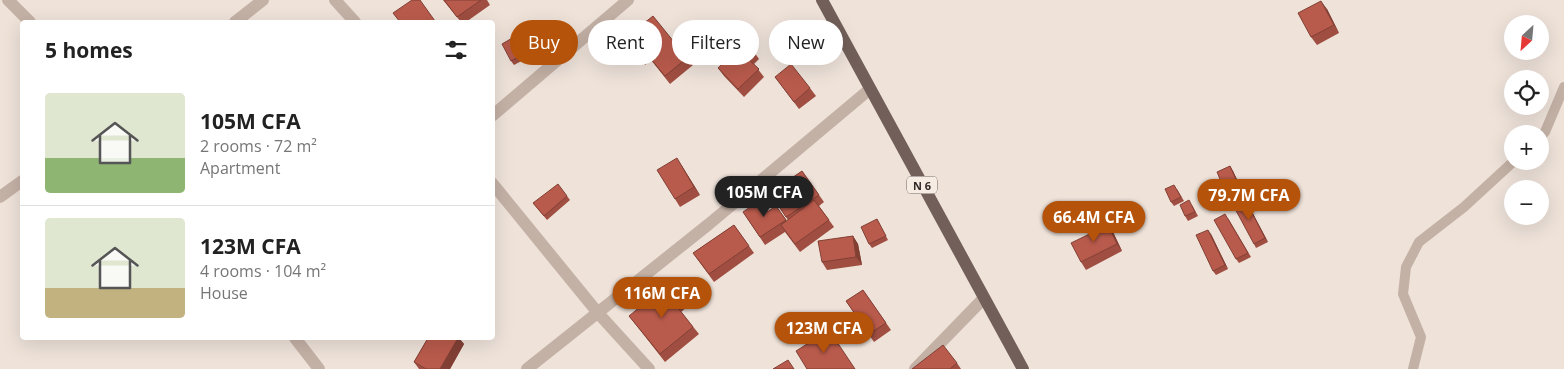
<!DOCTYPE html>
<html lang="en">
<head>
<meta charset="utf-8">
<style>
	:root { --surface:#fff; --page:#f6f6f6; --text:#222; --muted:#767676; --line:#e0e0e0; --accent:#b45309 }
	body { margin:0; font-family:"Open Sans",sans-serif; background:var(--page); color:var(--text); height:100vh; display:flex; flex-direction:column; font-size:19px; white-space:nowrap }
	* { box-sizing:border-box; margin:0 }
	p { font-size:16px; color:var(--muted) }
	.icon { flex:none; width:28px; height:28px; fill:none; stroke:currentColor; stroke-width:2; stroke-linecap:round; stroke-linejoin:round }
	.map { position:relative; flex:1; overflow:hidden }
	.panel { position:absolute; left:20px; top:20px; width:475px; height:320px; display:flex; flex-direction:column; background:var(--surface); border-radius:5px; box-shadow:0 5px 20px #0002 }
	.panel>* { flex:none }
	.hud { position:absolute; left:510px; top:20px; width:475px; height:45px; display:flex; gap:10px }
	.needle { width:32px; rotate:206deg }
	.tools { position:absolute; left:1504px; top:15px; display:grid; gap:10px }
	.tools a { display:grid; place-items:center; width:45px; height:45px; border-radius:50%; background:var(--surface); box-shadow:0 5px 20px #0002; font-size:25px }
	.price { position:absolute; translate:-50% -42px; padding:0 11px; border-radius:18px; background:var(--accent); color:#fff; font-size:16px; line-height:32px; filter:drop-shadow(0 1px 2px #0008) }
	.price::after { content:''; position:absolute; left:50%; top:30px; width:15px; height:11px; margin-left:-8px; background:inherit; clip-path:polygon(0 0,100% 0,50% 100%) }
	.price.active { background:#222; color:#fff }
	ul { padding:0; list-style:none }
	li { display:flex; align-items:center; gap:15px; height:125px; padding:0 25px }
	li+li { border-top:1px solid var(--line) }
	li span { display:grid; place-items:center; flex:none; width:140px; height:100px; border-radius:5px; color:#555 }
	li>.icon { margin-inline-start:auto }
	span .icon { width:60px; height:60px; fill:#fffc; stroke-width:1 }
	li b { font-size:21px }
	h2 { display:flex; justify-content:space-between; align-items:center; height:60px; padding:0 25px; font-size:21px }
	.tag { padding:0 18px; border-radius:22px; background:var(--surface); box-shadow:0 5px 20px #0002; font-size:18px; line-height:45px }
	.tag.active { background:var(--accent); color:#fff }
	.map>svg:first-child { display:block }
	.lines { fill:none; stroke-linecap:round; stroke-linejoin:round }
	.service { stroke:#c4b1a6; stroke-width:10 }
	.minor { stroke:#c4b1a6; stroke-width:12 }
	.primary { stroke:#725f59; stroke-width:12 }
	.wall { fill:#9f4e41 }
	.shaded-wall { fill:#824035 }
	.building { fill:#b95b4c; stroke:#824035 }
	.labels { text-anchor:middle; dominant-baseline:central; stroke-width:5; stroke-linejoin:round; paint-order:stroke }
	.shield { fill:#f6ece4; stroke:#6c645f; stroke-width:1 }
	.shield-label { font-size:11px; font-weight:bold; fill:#312926 }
</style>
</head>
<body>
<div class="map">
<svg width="1564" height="369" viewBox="0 0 1564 369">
	<rect width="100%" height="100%" fill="#eee2d9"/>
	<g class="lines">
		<!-- service -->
		<path class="service" d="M 1540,137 L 1545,132 L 1564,87
			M 1413,369 L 1421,337 L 1403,294 L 1406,267 L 1419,242 L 1464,207 L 1514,161"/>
		<!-- minor -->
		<path class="minor" d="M 8,0 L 30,22
			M 335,0 L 355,22
			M 235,22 L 263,0
			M 492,116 L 628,0
			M 492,183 L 598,313 L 649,369
			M 0,197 L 22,181
			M 295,338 L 319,369
			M 527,369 L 709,224 L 870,89
			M 915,369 L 984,298"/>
		<!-- primary -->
		<path class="primary" d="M 822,0 L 1023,369"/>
	</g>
	<!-- wall -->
	<path class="wall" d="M 443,0 L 487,0 L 490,5 L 466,22 L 461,22 Z
		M 1327,9 L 1339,33 L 1317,45 L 1311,37 Z
		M 514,37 L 527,58 L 514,65 L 511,61 Z
		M 624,39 L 687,58 L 693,65 L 670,84 L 651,60 L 645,65 Z
		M 754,52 L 759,59 L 754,64 L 764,77 L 744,97 L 724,76 L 718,68 Z
		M 775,77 L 810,88 L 816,96 L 799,109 Z
		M 682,166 L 700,195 L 680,207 L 675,199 Z
		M 1230,166 L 1233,171 L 1242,190 L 1228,196 L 1225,191 Z
		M 802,171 L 824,202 L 819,206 L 834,227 L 800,252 L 785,232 L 765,245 L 743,212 L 767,212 L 776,206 L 787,221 L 788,220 L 770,193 Z
		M 1210,188 L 1219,205 L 1210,210 L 1207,206 Z
		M 1177,189 L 1184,201 L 1174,206 L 1171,202 Z
		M 567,196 L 570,200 L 547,220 L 533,203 Z
		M 1245,199 L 1268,242 L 1256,248 L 1254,244 Z
		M 1192,205 L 1198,216 L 1188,221 L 1185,216 Z
		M 1228,218 L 1251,257 L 1239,263 L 1236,259 Z
		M 877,219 L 888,240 L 872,248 L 869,244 Z
		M 734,225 L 754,253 L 714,282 L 693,253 Z
		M 1113,232 L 1122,251 L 1086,270 L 1081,262 Z
		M 1211,234 L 1228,269 L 1216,275 L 1213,271 Z
		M 853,236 L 858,244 L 862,265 L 827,270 L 822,262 Z
		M 863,290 L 891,330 L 874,342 L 846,301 Z
		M 682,299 L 687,307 L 681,312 L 699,334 L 665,362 L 629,316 Z
		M 428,338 L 459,338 L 464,344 L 450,369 L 419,369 L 414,362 Z
		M 957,363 L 961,369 L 912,369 Z"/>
	<!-- shaded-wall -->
	<path class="shaded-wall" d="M 1321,1 L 1327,9 L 1339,33 L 1334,25 Z
		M 677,158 L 682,166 L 700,195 L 694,187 Z
		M 1230,166 L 1233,171 L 1242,190 L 1239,186 Z
		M 1245,199 L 1248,204 L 1268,242 L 1265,238 Z
		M 1108,225 L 1113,232 L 1122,251 L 1117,244 Z
		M 1208,230 L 1211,234 L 1228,269 L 1225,265 Z
		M 853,236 L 858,244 L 862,265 L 856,257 Z
		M 458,338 L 459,338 L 464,344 L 450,369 L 440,369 Z"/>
	<!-- building -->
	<path class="building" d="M 412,0 L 420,0 L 435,21 L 433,22 L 400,22 L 393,13 Z
		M 444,0 L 481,0 L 457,17 Z
		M 1321,1 L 1334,25 L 1311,37 L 1298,13 Z
		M 653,16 L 687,58 L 665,76 L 645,52 L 639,57 L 624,39 Z
		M 514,37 L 524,54 L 511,61 L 502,44 Z
		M 745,43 L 754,52 L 747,58 L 759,69 L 738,89 L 718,68 Z
		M 791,64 L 810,88 L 794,102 L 775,77 Z
		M 677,158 L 694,187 L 675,199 L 657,170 Z
		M 1230,166 L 1239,186 L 1225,191 L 1217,172 Z
		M 802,171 L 819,195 L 786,217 L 770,193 Z
		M 558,184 L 567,196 L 544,216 L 533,203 Z
		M 1174,185 L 1181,197 L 1171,202 L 1165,189 Z
		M 1210,188 L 1216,201 L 1207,206 L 1200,193 Z
		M 1245,199 L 1265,238 L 1254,244 L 1233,205 Z
		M 814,200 L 829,220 L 795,244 L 781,225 Z
		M 1189,200 L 1195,212 L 1185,216 L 1180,205 Z
		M 759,201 L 767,212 L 776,206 L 786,220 L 760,237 L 743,212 Z
		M 1225,214 L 1248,253 L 1236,259 L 1214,220 Z
		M 877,219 L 886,236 L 869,244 L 861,227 Z
		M 734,225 L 749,246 L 709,274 L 693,253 Z
		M 1108,225 L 1117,244 L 1081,262 L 1071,243 Z
		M 1208,230 L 1225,265 L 1213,271 L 1196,235 Z
		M 853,236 L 856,257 L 822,262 L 818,241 Z
		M 669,283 L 682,299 L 675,304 L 693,327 L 660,354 L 629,316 Z
		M 863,290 L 886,323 L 869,334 L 846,301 Z
		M 829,330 L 855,369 L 807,369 L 796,351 Z
		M 428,338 L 458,338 L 440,369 L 426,369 L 414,362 Z
		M 943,345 L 957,363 L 950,369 L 912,369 Z
		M 788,360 L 794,369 L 773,369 Z"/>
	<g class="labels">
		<!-- shield labels -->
		<rect class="shield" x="907" y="176.5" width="30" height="17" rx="4"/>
		<g class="shield-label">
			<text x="922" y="185">N 6</text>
		</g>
	</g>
</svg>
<div class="tools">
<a><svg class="needle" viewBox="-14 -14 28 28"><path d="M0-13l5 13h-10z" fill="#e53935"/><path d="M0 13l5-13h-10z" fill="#767676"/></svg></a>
<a><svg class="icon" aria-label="locate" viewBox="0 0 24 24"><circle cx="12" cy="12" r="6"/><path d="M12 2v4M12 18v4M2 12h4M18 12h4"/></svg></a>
<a>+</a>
<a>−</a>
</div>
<b class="price active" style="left:764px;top:218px">105M CFA</b>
<b class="price" style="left:1249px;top:221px">79.7M CFA</b>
<b class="price" style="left:1094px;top:243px">66.4M CFA</b>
<b class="price" style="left:662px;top:319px">116M CFA</b>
<b class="price" style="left:824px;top:354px">123M CFA</b>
<div class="hud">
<a class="tag active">Buy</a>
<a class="tag">Rent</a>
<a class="tag">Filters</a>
<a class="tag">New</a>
</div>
<section class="panel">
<h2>5 homes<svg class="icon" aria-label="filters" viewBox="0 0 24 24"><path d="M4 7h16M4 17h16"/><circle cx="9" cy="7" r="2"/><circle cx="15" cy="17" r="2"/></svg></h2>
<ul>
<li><span style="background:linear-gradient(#dfe7d0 65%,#8fb573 0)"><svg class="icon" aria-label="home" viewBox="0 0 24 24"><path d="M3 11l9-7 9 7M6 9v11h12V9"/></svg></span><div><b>105M CFA</b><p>2 rooms · 72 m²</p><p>Apartment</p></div></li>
<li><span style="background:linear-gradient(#dfe7d0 70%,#c2b280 0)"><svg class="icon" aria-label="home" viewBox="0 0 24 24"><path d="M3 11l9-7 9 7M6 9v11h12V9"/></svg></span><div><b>123M CFA</b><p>4 rooms · 104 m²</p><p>House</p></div></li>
</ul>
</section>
</div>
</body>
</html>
